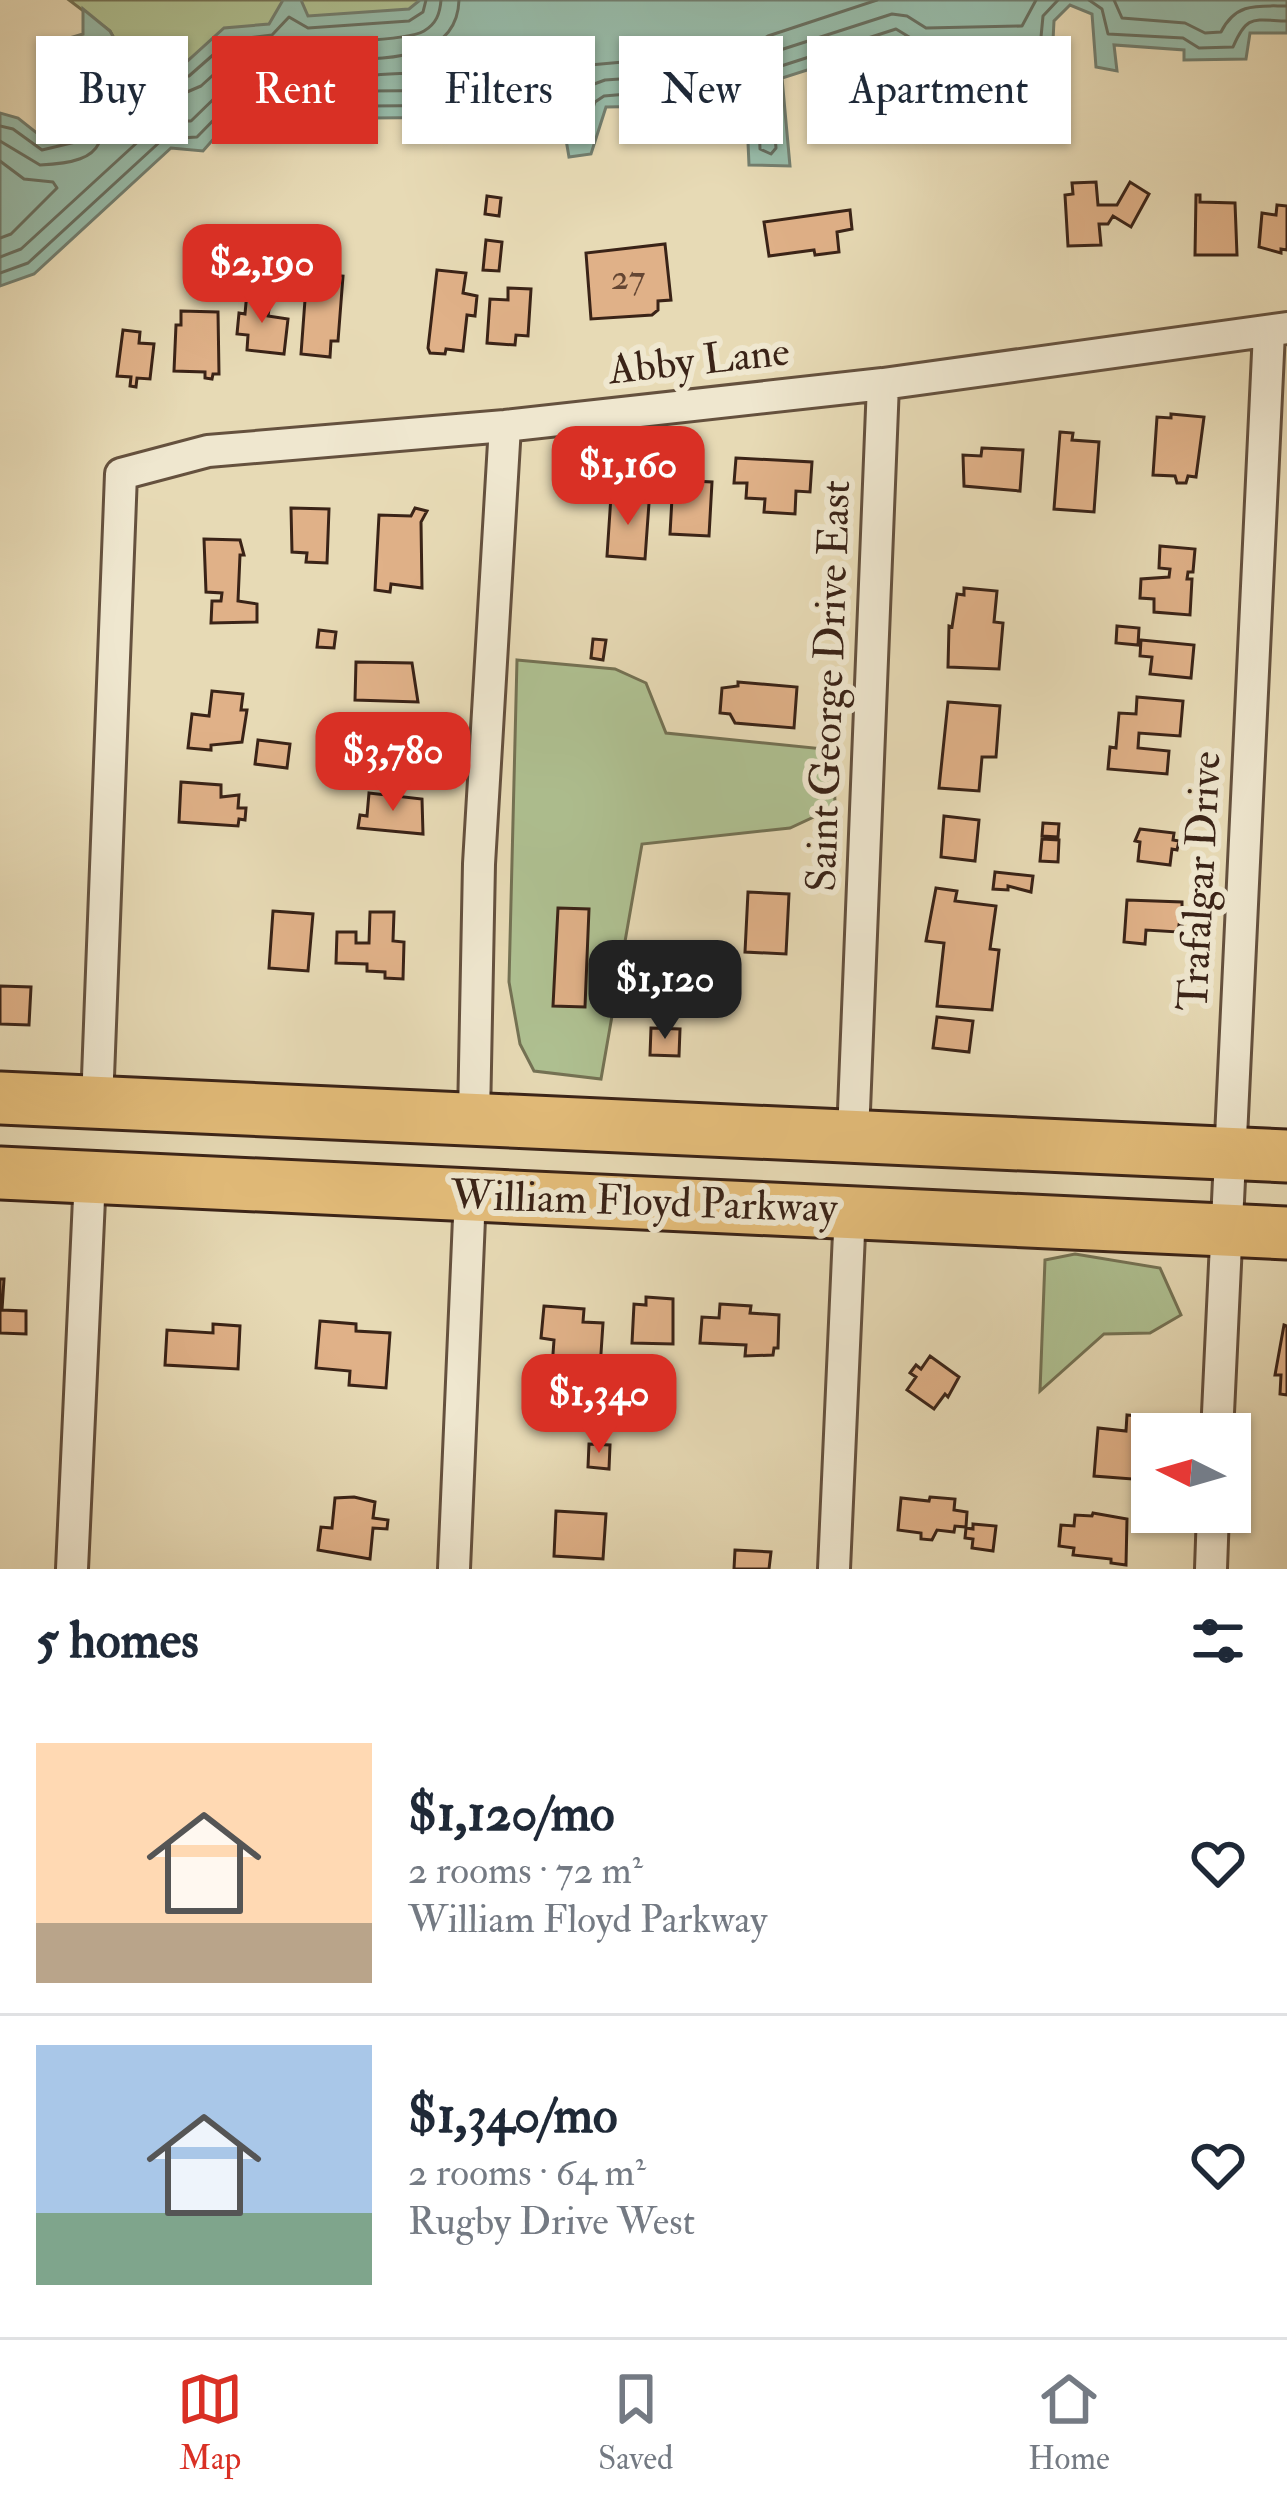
<!DOCTYPE html>
<html lang="en">
<head>
<meta charset="utf-8">
<style>
	:root { --surface:#fff; --page:#f2f2f3; --text:#1f2937; --muted:#747a83; --line:#e0e1e3; --accent:#d93025 }
	body { margin:0; font-family:"IM FELL Double Pica",serif; background:var(--page); color:var(--text); height:100vh; display:flex; flex-direction:column; font-size:45px; white-space:nowrap }
	* { box-sizing:border-box; margin:0 }
	p { font-size:39px; color:var(--muted) }
	.icon { flex:none; width:66px; height:66px; fill:none; stroke:currentColor; stroke-width:2; stroke-linecap:round; stroke-linejoin:round }
	.map { position:relative; height:1569px; overflow:hidden }
	.details { display:flex; flex-direction:column; background:var(--surface); flex:1 }
	.details>* { flex:none }
	.banner { position:absolute; left:36px; top:36px; width:1215px; height:108px; display:flex; gap:24px }
	.needle { width:78px; rotate:275deg }
	.tools { position:absolute; left:1131px; top:1413px; display:grid; gap:24px }
	.tools a { display:grid; place-items:center; width:120px; height:120px; border-radius:0px; background:var(--surface); box-shadow:0 3px 9px #0004; font-size:60px }
	.price { position:absolute; translate:-50% -102px; padding:0 27px; border-radius:24px; background:var(--accent); color:#fff; font-size:39px; line-height:78px; filter:drop-shadow(0 3px 6px #0008) }
	.price::after { content:''; position:absolute; left:50%; top:72px; width:36px; height:27px; margin-left:-18px; background:inherit; clip-path:polygon(0 0,100% 0,50% 100%) }
	.price.active { background:#222; color:#fff }
	ul { padding:0; list-style:none }
	li { display:flex; align-items:center; gap:36px; height:300px; padding:0 36px }
	li+li { border-top:3px solid var(--line) }
	li span { display:grid; place-items:center; flex:none; width:336px; height:240px; border-radius:0px; color:#555 }
	li>.icon { margin-inline-start:auto }
	span .icon { width:144px; height:144px; fill:#fffc; stroke-width:1 }
	li b { font-size:51px }
	h2 { display:flex; justify-content:space-between; align-items:center; height:144px; padding:0 36px; font-size:51px }
	.chip { padding:0 42px; border-radius:0px; background:var(--surface); box-shadow:0 3px 9px #0004; font-size:42px; line-height:108px }
	.chip.active { background:var(--accent); color:#fff }
	.tab-bar { display:flex; justify-content:space-around; align-items:center; height:168px; border-top:3px solid var(--line); background:var(--surface); font-size:33px; color:var(--muted) }
	.tab-bar a { display:grid; justify-items:center; gap:6px }
	.tab-bar .active { color:var(--accent) }
	.map>svg:first-child { display:block }
	.green { fill:#afc192; stroke:#747254; stroke-width:3 }
	.water { fill:#97bba9; stroke:#727e6f; stroke-width:3 }
	.lines { fill:none; stroke-linecap:round; stroke-linejoin:round }
	.shore { stroke:#686f60; stroke-width:3 }
	.building { fill:#e0b188; stroke:#3a2317; stroke-width:3 }
	.minor-casing { stroke:#65513e; stroke-width:36 }
	.trunk-casing { stroke:#3a2317; stroke-width:57 }
	.minor { stroke:#efe7cf; stroke-width:30 }
	.trunk { stroke:#e4bd7a; stroke-width:51 }
	.labels { text-anchor:middle; dominant-baseline:central; stroke-width:12; stroke-linejoin:round; paint-order:stroke }
	.number-label { font-size:36px; fill:#644633 }
	.street-label { font-size:42px; fill:#3a2317; stroke:#efe7cf }
</style>
</head>
<body>
<div class="map">
<svg width="1287" height="1569" viewBox="0 0 1287 1569">
	<rect width="100%" height="100%" fill="#e7dab5"/>
	<filter id="stains"><feTurbulence type="fractalNoise" baseFrequency=".00167" numOctaves="4"/><feColorMatrix values="0 0 0 0 .2 0 0 0 0 .09 0 0 0 0 .02 0 0 0 .5 -.17"/></filter>
	<radialGradient id="worn" r=".72"><stop offset=".6" stop-color="#630" stop-opacity="0"/><stop offset="1" stop-color="#630" stop-opacity=".3"/></radialGradient>
	<!-- green -->
	<path class="green" d="M 69,0 L 542,0 L 148,69 L 126,60 L 110,31 Z
		M 517,660 L 615,669 L 646,683 L 666,733 L 834,750 L 835,807 L 790,828 L 642,844 L 601,1079 L 534,1071 L 520,1044 L 509,982 Z
		M 1075,1254 L 1160,1268 L 1181,1315 L 1150,1333 L 1104,1334 L 1040,1391 L 1045,1260 Z"/>
	<!-- water -->
	<path class="water" d="M 283,0 L 301,0 L 308,16 L 409,9 L 420,0 L 1287,0 L 1287,33 L 1250,33 L 1246,59 L 1184,60 L 1184,50 L 1114,45 L 1117,71 L 1096,67 L 1092,14 L 1070,5 L 1054,21 L 1052,60 L 1037,53 L 913,55 L 898,41 L 782,78 L 790,166 L 749,165 L 746,96 L 664,106 L 606,107 L 591,154 L 569,157 L 559,99 L 531,97 L 514,113 L 498,117 L 369,118 L 322,134 L 283,105 L 239,110 L 203,151 L 171,148 L 34,274 L 0,286 L 0,113 L 18,118 L 43,138 L 77,131 L 59,41 L 83,34 L 83,9 L 110,31 L 126,60 L 148,69 L 183,65 L 224,28 L 269,24 Z"/>
	<g class="lines">
		<!-- shore -->
		<path class="shore" d="M 459,0 C 457,69 365,57 316,61 L 312,69 L 331,83 C 382,68 431,76 483,72 C 495,71 498,65 507,59 C 531,44 567,53 590,65 L 745,51 L 768,36 L 877,0
			M 1089,0 L 1102,9 L 1108,34 L 1183,38 L 1199,48 L 1233,47 C 1247,14 1253,20 1287,21
			M 1114,0 L 1122,18 L 1185,23 L 1205,33 L 1221,32 C 1236,2 1258,6 1287,6
			M 0,126 L 13,129 L 42,150 L 84,140 L 89,126 L 74,53 L 95,39 L 102,41 L 119,69 L 149,81 L 189,76 L 230,40 L 272,35 L 289,17 L 308,28 L 409,21 L 423,12 L 426,0
			M 0,141 L 40,165 C 111,162 107,139 95,81 L 99,75 L 144,96 L 187,92 L 201,86 L 236,54 L 274,50 L 292,40 C 312,44 407,41 424,31 C 436,24 440,14 441,0
			M 0,161 L 24,179 L 53,182 L 57,188 L 11,234 L 0,238
			M 0,257 L 21,249 L 154,127 L 168,121 L 191,121 L 226,87 L 278,78 L 296,81 L 328,103 L 368,91 L 494,90 L 517,74 L 530,70 L 567,74 L 586,87 L 605,80 L 754,70 L 774,52 L 892,14 L 907,16 L 926,28 L 1022,26 L 1036,0
			M 0,273 L 28,263 L 163,139 L 197,137 L 233,100 L 285,93 L 325,120 L 369,106 L 496,105 L 508,102 L 530,85 L 567,91 L 576,125 L 582,128 L 587,125 L 595,102 L 604,96 L 746,84 L 758,94 L 760,149 L 771,154 L 776,148 L 770,80 L 778,67 L 896,29 L 919,43 L 1036,41 L 1041,37 L 1043,16 L 1058,0"/>
	</g>
	<!-- building -->
	<path class="building" d="M 1096,182 L 1098,205 L 1117,205 L 1130,182 L 1149,194 L 1131,227 L 1113,216 L 1108,224 L 1099,224 L 1101,245 L 1068,246 L 1065,195 L 1073,194 L 1072,183 Z
		M 1196,195 L 1200,195 L 1200,202 L 1235,203 L 1237,255 L 1195,255 Z
		M 487,196 L 501,198 L 499,216 L 485,214 Z
		M 1277,205 L 1287,206 L 1287,250 L 1281,249 L 1281,253 L 1259,247 L 1262,213 L 1276,215 Z
		M 850,210 L 852,229 L 837,232 L 839,252 L 815,255 L 814,250 L 769,256 L 764,222 Z
		M 486,240 L 502,242 L 499,271 L 483,270 Z
		M 665,244 L 671,300 L 658,301 L 658,310 L 652,315 L 591,319 L 586,253 Z
		M 437,270 L 466,273 L 463,293 L 477,296 L 475,316 L 467,315 L 463,351 L 446,349 L 445,354 L 430,353 L 428,348 Z
		M 307,273 L 343,276 L 338,341 L 331,341 L 330,357 L 301,354 Z
		M 508,288 L 531,289 L 528,336 L 516,335 L 515,345 L 487,343 L 490,299 L 508,300 Z
		M 247,292 L 271,295 L 268,316 L 288,319 L 284,354 L 247,350 L 248,335 L 237,334 L 239,313 L 245,314 Z
		M 181,311 L 218,312 L 219,374 L 213,374 L 212,379 L 205,378 L 205,372 L 174,371 L 176,325 L 181,325 Z
		M 123,330 L 140,332 L 139,343 L 154,344 L 150,379 L 137,378 L 136,387 L 130,386 L 131,377 L 117,376 Z
		M 1171,414 L 1204,417 L 1196,477 L 1188,476 L 1186,483 L 1177,483 L 1175,476 L 1153,475 L 1157,417 L 1171,418 Z
		M 1060,432 L 1073,433 L 1072,440 L 1099,442 L 1094,512 L 1054,509 Z
		M 982,448 L 1023,450 L 1020,491 L 964,486 L 963,455 L 981,456 Z
		M 736,458 L 812,462 L 810,492 L 796,491 L 795,514 L 764,512 L 765,499 L 746,498 L 747,483 L 734,483 Z
		M 673,480 L 712,482 L 709,536 L 670,534 Z
		M 611,496 L 649,503 L 645,559 L 607,556 Z
		M 291,508 L 329,509 L 327,563 L 306,562 L 307,553 L 292,552 Z
		M 415,508 L 427,511 L 421,522 L 422,588 L 391,584 L 390,592 L 375,590 L 379,515 L 411,516 Z
		M 204,539 L 240,540 L 244,555 L 240,555 L 238,601 L 257,604 L 257,622 L 211,623 L 212,601 L 221,601 L 222,593 L 206,592 Z
		M 1160,546 L 1195,549 L 1193,572 L 1188,572 L 1187,579 L 1192,579 L 1190,615 L 1154,612 L 1154,599 L 1140,598 L 1141,579 L 1169,577 L 1170,569 L 1159,568 Z
		M 964,588 L 997,591 L 994,622 L 1003,623 L 999,669 L 948,667 L 949,626 L 952,627 L 957,594 L 964,595 Z
		M 1117,626 L 1139,628 L 1138,645 L 1116,643 Z
		M 319,630 L 336,632 L 334,648 L 317,647 Z
		M 593,639 L 606,640 L 603,660 L 591,658 Z
		M 1141,640 L 1194,645 L 1191,678 L 1150,674 L 1152,657 L 1140,656 Z
		M 356,662 L 412,663 L 418,702 L 355,700 Z
		M 738,682 L 797,687 L 794,728 L 735,723 L 730,714 L 720,713 L 722,688 L 738,686 Z
		M 212,691 L 243,694 L 241,710 L 247,710 L 242,742 L 211,745 L 211,750 L 188,748 L 192,714 L 209,716 Z
		M 1137,697 L 1183,701 L 1180,736 L 1139,733 L 1138,748 L 1169,751 L 1167,774 L 1108,769 L 1110,747 L 1116,748 L 1119,713 L 1136,714 Z
		M 948,702 L 1000,706 L 996,757 L 982,757 L 979,791 L 939,788 Z
		M 380,728 L 413,731 L 416,765 L 410,765 L 410,769 L 376,766 Z
		M 258,740 L 290,744 L 287,768 L 255,764 Z
		M 181,782 L 221,785 L 221,797 L 239,795 L 238,808 L 246,808 L 245,820 L 239,819 L 238,826 L 179,822 Z
		M 369,793 L 422,799 L 423,834 L 358,828 L 360,815 L 367,816 Z
		M 944,816 L 979,820 L 975,861 L 941,857 Z
		M 1043,823 L 1059,824 L 1058,837 L 1042,836 Z
		M 1140,829 L 1174,833 L 1173,840 L 1179,841 L 1177,850 L 1172,849 L 1170,865 L 1138,861 L 1140,842 L 1135,841 Z
		M 1042,839 L 1059,840 L 1058,862 L 1040,861 Z
		M 995,872 L 1033,876 L 1031,892 L 1008,886 L 1008,890 L 993,889 Z
		M 936,888 L 957,891 L 955,901 L 996,906 L 990,949 L 999,950 L 992,1010 L 937,1006 L 944,943 L 926,941 Z
		M 748,892 L 789,894 L 786,954 L 745,952 Z
		M 1127,900 L 1182,902 L 1182,926 L 1179,925 L 1178,932 L 1146,930 L 1145,944 L 1124,942 Z
		M 558,908 L 589,909 L 585,1007 L 553,1006 Z
		M 273,911 L 313,914 L 308,971 L 269,968 Z
		M 370,912 L 394,912 L 393,941 L 404,942 L 403,979 L 385,978 L 385,972 L 367,971 L 367,964 L 336,963 L 337,932 L 356,932 L 356,943 L 369,943 Z
		M 0,986 L 31,987 L 29,1025 L 0,1024 Z
		M 937,1017 L 973,1021 L 969,1052 L 933,1048 Z
		M 651,1028 L 680,1029 L 679,1056 L 650,1055 Z
		M 0,1279 L 4,1279 L 2,1310 L 26,1311 L 26,1334 L 0,1333 Z
		M 646,1297 L 673,1299 L 673,1344 L 632,1343 L 634,1304 L 646,1305 Z
		M 720,1304 L 751,1306 L 750,1313 L 779,1315 L 778,1348 L 774,1348 L 773,1355 L 745,1356 L 746,1345 L 700,1343 L 702,1317 L 719,1318 Z
		M 544,1306 L 584,1309 L 583,1322 L 603,1323 L 598,1399 L 550,1395 L 554,1340 L 541,1338 Z
		M 320,1321 L 356,1324 L 356,1331 L 390,1333 L 386,1388 L 349,1385 L 350,1371 L 316,1368 Z
		M 213,1324 L 240,1326 L 238,1369 L 165,1365 L 167,1330 L 213,1333 Z
		M 1284,1325 L 1287,1326 L 1287,1395 L 1280,1394 L 1281,1375 L 1275,1375 Z
		M 930,1356 L 959,1377 L 948,1397 L 945,1394 L 934,1409 L 907,1390 L 916,1377 L 910,1373 L 916,1365 L 921,1369 Z
		M 645,1373 L 658,1374 L 656,1399 L 644,1398 L 643,1407 L 624,1405 L 627,1376 L 645,1378 Z
		M 1127,1415 L 1149,1417 L 1148,1433 L 1157,1434 L 1152,1434 L 1152,1463 L 1146,1463 L 1145,1480 L 1094,1476 L 1098,1428 L 1126,1431 Z
		M 589,1444 L 610,1445 L 609,1469 L 588,1467 Z
		M 354,1497 L 375,1502 L 373,1518 L 388,1520 L 387,1529 L 373,1528 L 370,1559 L 318,1550 L 321,1527 L 332,1528 L 335,1498 Z
		M 930,1497 L 955,1499 L 954,1510 L 967,1512 L 966,1527 L 955,1526 L 954,1532 L 937,1530 L 932,1540 L 921,1539 L 921,1533 L 898,1530 L 901,1498 L 929,1501 Z
		M 556,1511 L 606,1514 L 603,1559 L 554,1556 Z
		M 1093,1513 L 1127,1519 L 1126,1565 L 1111,1563 L 1111,1559 L 1073,1555 L 1074,1548 L 1059,1546 L 1061,1525 L 1074,1526 L 1075,1515 L 1092,1516 Z
		M 973,1524 L 996,1526 L 993,1551 L 972,1548 L 973,1539 L 965,1538 L 966,1528 L 973,1529 Z
		M 735,1550 L 771,1552 L 769,1569 L 734,1569 Z"/>
	<g class="lines">
		<!-- minor casing -->
		<g class="minor-casing">
			<path id="minor" d="M 97,1103 L 121,474 L 208,451 L 505,426 L 883,384 L 1287,328
				M 474,1117 L 479,864 L 505,426
				M 853,1135 L 883,384
				M 1217,1434 L 1269,332
				M 72,1569 L 90,1177
				M 454,1569 L 470,1195
				M 834,1569 L 850,1211
				M 1211,1569 L 1213,1512"/>
		</g>
		<!-- trunk casing -->
		<g class="trunk-casing">
			<path id="trunk" d="M 0,1098 L 1287,1156
				M 0,1173 L 1287,1233"/>
		</g>
		<!-- minor -->
		<use href="#minor" class="minor"/>
		<!-- trunk -->
		<use href="#trunk" class="trunk"/>
	</g>
	<g class="labels">
		<!-- number labels -->
		<g class="number-label">
			<text x="628" y="277">27</text>
		</g>
		<!-- street labels -->
		<g class="street-label">
			<text transform="translate(699 361) rotate(-6)">Abby Lane</text>
			<text transform="translate(829 686) rotate(-88)">Saint George Drive East</text>
			<text transform="translate(1200 881) rotate(-87)">Trafalgar Drive</text>
			<text transform="translate(644 1202) rotate(2)">William Floyd Parkway</text>
		</g>
	</g>
	<rect width="100%" height="100%" filter="url(#stains)"/>
	<rect width="100%" height="100%" fill="url(#worn)"/>
</svg>
<div class="tools">
<a><svg class="needle" viewBox="-14 -14 28 28"><path d="M0-13l5 13h-10z" fill="#e53935"/><path d="M0 13l5-13h-10z" fill="#747a83"/></svg></a>
</div>
<b class="price" style="left:262px;top:326px">$2,190</b>
<b class="price" style="left:628px;top:528px">$1,160</b>
<b class="price" style="left:393px;top:814px">$3,780</b>
<b class="price active" style="left:665px;top:1042px">$1,120</b>
<b class="price" style="left:599px;top:1456px">$1,340</b>
<div class="banner">
<a class="chip">Buy</a>
<a class="chip active">Rent</a>
<a class="chip">Filters</a>
<a class="chip">New</a>
<a class="chip">Apartment</a>
</div>
</div>
<section class="details">
<h2>5 homes<svg class="icon" aria-label="filters" viewBox="0 0 24 24"><path d="M4 7h16M4 17h16"/><circle cx="9" cy="7" r="2"/><circle cx="15" cy="17" r="2"/></svg></h2>
<ul>
<li><span style="background:linear-gradient(#ffd9b3 75%,#b9a48a 0)"><svg class="icon" aria-label="home" viewBox="0 0 24 24"><path d="M3 11l9-7 9 7M6 9v11h12V9"/></svg></span><div><b>$1,120/mo</b><p>2 rooms · 72 m²</p><p>William Floyd Parkway</p></div><svg class="icon" aria-label="heart" viewBox="0 0 24 24"><path d="M12 20l-8-8c-3-5 5-10 8-4 3-6 11-1 8 4z"/></svg></li>
<li><span style="background:linear-gradient(#a9c7e8 70%,#7fa58c 0)"><svg class="icon" aria-label="home" viewBox="0 0 24 24"><path d="M3 11l9-7 9 7M6 9v11h12V9"/></svg></span><div><b>$1,340/mo</b><p>2 rooms · 64 m²</p><p>Rugby Drive West</p></div><svg class="icon" aria-label="heart" viewBox="0 0 24 24"><path d="M12 20l-8-8c-3-5 5-10 8-4 3-6 11-1 8 4z"/></svg></li>
</ul>
</section>
<nav class="tab-bar">
<a class="active"><svg class="icon" aria-label="map" viewBox="0 0 24 24"><path d="M3 6l6-2 6 2 6-2v14l-6 2-6-2-6 2zM9 4v14M15 6v14"/></svg>Map</a>
<a><svg class="icon" aria-label="saved" viewBox="0 0 24 24"><path d="M7 4h10v16l-5-4-5 4z"/></svg>Saved</a>
<a><svg class="icon" aria-label="home" viewBox="0 0 24 24"><path d="M3 11l9-7 9 7M6 9v11h12V9"/></svg>Home</a>
</nav>
</body>
</html>
